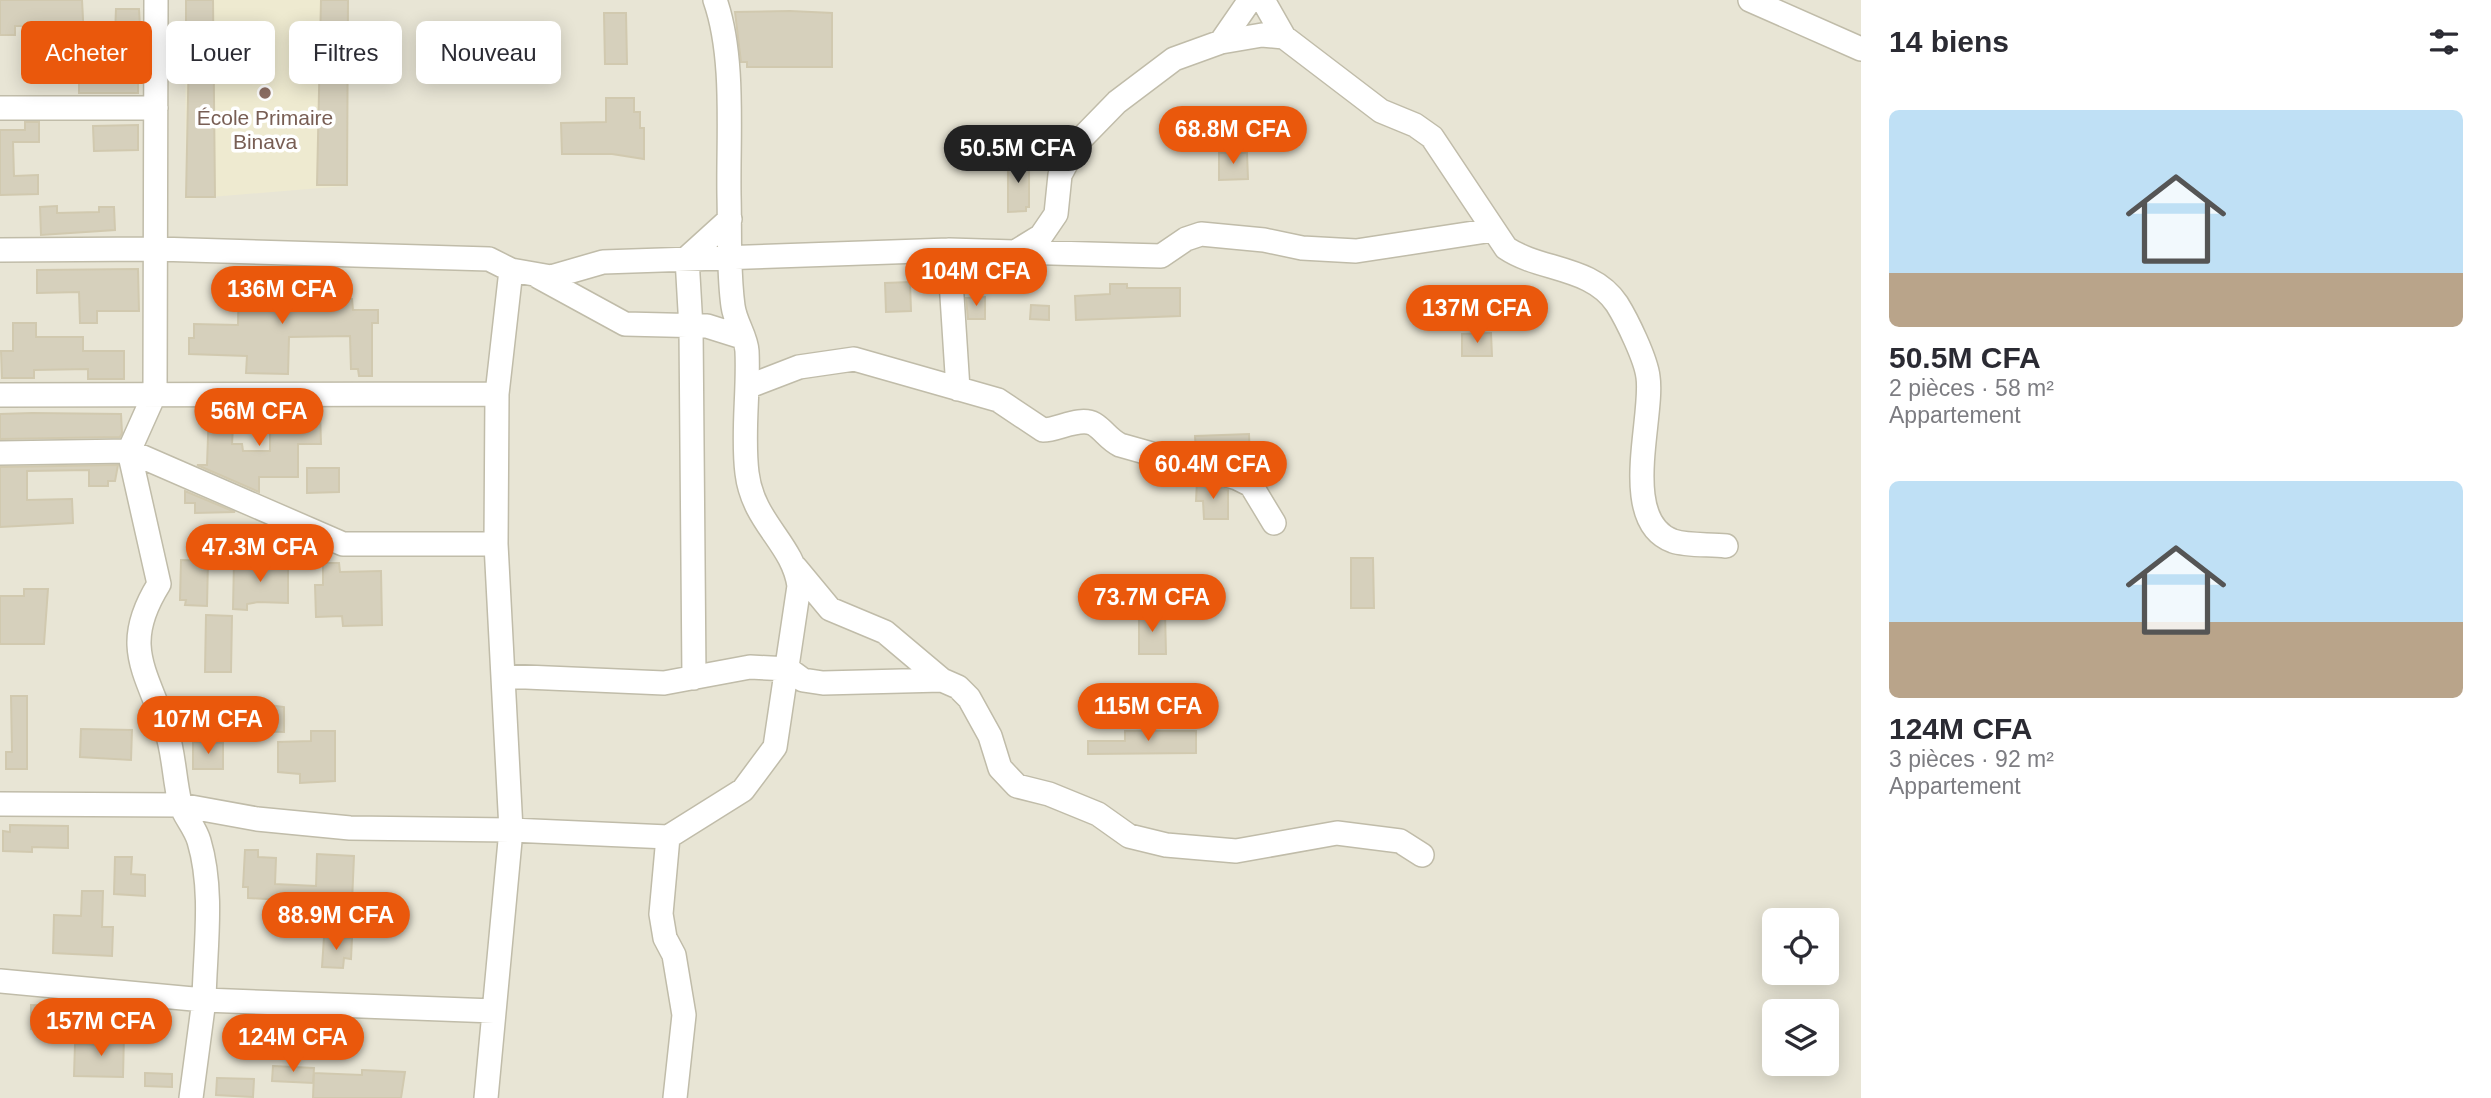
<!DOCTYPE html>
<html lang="fr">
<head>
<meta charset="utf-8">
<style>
	:root { --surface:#fff; --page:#f2f2f3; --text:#2b2b33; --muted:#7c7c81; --accent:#ea580c }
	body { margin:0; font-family:Helvetica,sans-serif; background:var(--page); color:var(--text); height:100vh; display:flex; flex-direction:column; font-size:26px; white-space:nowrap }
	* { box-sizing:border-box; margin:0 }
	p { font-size:23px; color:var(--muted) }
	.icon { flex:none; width:38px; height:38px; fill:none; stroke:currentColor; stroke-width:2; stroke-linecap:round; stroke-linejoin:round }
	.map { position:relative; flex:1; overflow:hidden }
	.side { display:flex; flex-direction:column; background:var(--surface); width:630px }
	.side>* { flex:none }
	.hud { position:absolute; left:21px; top:21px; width:665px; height:63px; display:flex; gap:14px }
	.fabs { position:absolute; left:1762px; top:908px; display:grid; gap:14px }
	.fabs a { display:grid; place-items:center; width:77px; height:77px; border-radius:10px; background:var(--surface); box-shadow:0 4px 18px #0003; font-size:35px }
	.price { position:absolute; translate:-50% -60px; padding:0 16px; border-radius:24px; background:var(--accent); color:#fff; font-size:23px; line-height:46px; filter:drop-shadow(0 2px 4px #0008) }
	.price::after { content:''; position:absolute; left:50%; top:42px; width:21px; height:16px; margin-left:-10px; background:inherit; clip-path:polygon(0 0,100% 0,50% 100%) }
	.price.selected { background:#222; color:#fff }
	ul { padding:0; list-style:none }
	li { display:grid; align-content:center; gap:14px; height:371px; padding:0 28px }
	li span { display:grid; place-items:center; height:217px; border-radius:10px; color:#555 }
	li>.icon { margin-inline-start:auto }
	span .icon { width:126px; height:126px; fill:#fffc; stroke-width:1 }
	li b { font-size:30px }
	h2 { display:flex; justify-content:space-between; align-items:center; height:84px; padding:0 28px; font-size:30px }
	.chip { padding:0 24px; border-radius:10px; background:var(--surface); box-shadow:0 4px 18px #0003; font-size:24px; line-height:63px }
	.chip.selected { background:var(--accent); color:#fff }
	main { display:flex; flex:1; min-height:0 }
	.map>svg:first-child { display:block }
	.residential { fill:#e8e5d5; fill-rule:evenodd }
	.education { fill:#eeead0 }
	.building { fill:#d6d0bc; stroke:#d1c9af; stroke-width:2 }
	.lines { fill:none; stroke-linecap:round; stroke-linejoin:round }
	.minor-casing { stroke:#c0bca9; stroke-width:26 }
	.minor { stroke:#fff; stroke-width:23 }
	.education-dot { fill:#8d6e63; stroke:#fff; stroke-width:2.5 }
	.labels { text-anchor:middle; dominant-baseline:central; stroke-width:7; stroke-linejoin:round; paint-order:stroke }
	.education-label { font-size:21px; fill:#785e54; stroke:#fff }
</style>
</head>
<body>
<main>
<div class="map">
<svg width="1861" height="1098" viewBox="0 0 1861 1098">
	<rect width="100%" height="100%" fill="#f4f2e7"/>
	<!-- residential -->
	<path class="residential" d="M 0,0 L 1861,0 L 1861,1098 L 0,1098 ZM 1774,920 L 1827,920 L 1827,973 L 1774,973 ZM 1774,1012 L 1827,1012 L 1827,1064 L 1774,1064 Z"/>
	<!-- education -->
	<path class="education" d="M 185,0 L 344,0 L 345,186 L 186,199 Z"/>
	<!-- building -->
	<path class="building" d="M 0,0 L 82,0 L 84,38 L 46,38 L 46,26 L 15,26 L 15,35 L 0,35 Z
		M 186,0 L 213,0 L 215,197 L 186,197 L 189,49 L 186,49 Z
		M 321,0 L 348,0 L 347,185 L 317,185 Z
		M 116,9 L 139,9 L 142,65 L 138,65 L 138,93 L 79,93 L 79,66 L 87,66 L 87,35 L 115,35 Z
		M 790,11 L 832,13 L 832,67 L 747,67 L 747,62 L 741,62 L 735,12 Z
		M 604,13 L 626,13 L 627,64 L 605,64 Z
		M 606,98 L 634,98 L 634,112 L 640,112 L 640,128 L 644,128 L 644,159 L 612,154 L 562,154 L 561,123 L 606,122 Z
		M 25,122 L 39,122 L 39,142 L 13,142 L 14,176 L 38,175 L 38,194 L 0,195 L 0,130 L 25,130 Z
		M 138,125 L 138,150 L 94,151 L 93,126 Z
		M 1219,153 L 1247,153 L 1248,179 L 1219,180 Z
		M 1008,157 L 1024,157 L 1024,163 L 1029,162 L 1029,207 L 1026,207 L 1026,211 L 1008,212 Z
		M 57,206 L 57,213 L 99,212 L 99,207 L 114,207 L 115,230 L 41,235 L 40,207 Z
		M 239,267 L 288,267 L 288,308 L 335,307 L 335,299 L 352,299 L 353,310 L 378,310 L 378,323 L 372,323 L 372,376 L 359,376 L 358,369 L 351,369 L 350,336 L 289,337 L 288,374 L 246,373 L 247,356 L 189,354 L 189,338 L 194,338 L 194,324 L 238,325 Z
		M 138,269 L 139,311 L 97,311 L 97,323 L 80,323 L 79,292 L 37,293 L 37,270 Z
		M 910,282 L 911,311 L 886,312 L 885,283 Z
		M 1110,284 L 1127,284 L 1127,288 L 1180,288 L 1180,316 L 1076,320 L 1075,296 L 1110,294 Z
		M 985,297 L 985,319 L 968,319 L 966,298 Z
		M 1031,305 L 1049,306 L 1049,320 L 1030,319 Z
		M 13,323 L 36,323 L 36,337 L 83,337 L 83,351 L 124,351 L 124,379 L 88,379 L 88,369 L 34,370 L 34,378 L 2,378 L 1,351 L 13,351 Z
		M 1491,333 L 1492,356 L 1462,356 L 1462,334 Z
		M 209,409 L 234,409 L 232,444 L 242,444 L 243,451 L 270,451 L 270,421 L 291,421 L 291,412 L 320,412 L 321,444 L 298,444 L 298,477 L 259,477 L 259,492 L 197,465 L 207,465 Z
		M 32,413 L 121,414 L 122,433 L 120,437 L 0,439 L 0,414 Z
		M 1249,434 L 1250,461 L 1230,461 L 1196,452 L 1195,436 Z
		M 118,465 L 115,481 L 108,481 L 108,486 L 89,486 L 89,470 L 27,471 L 27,500 L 72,499 L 73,523 L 0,527 L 0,467 Z
		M 307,468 L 339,468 L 339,492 L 307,493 Z
		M 1197,481 L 1228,490 L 1228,519 L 1204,519 L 1203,501 L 1196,501 Z
		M 185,491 L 235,512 L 195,513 L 195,503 L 185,503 Z
		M 1351,558 L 1373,558 L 1374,608 L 1351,608 Z
		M 181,560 L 208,561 L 207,606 L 185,605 L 186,600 L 180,600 Z
		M 234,561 L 288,564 L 288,603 L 258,602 L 247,604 L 247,610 L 233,609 Z
		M 323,563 L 339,563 L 340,572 L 381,571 L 382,625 L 343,626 L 342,616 L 316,617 L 315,585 L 323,585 Z
		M 24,589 L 48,589 L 44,644 L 0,644 L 0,596 L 24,596 Z
		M 1139,613 L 1165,613 L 1166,654 L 1139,654 Z
		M 206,615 L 232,616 L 231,672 L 205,672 Z
		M 11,696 L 27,696 L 27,769 L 6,769 L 6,752 L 12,752 Z
		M 242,701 L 284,707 L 284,732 L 241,731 Z
		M 81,729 L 132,730 L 131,760 L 80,757 Z
		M 311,731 L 335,731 L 335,781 L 300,783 L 300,774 L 278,772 L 278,742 L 311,741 Z
		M 1125,731 L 1196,731 L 1196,753 L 1088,754 L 1088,741 L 1125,741 Z
		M 193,742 L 223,743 L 223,769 L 193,769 Z
		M 10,825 L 68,826 L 68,848 L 32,847 L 32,852 L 3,851 L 3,831 L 10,832 Z
		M 245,850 L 258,850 L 258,857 L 276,858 L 275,884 L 316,886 L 317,854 L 354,856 L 352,902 L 325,900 L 322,932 L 306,932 L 306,925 L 300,925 L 301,901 L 248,898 L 248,887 L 243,887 Z
		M 115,857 L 132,857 L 131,874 L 145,875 L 145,896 L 114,894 Z
		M 82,891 L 103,891 L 102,927 L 113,927 L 112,956 L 53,953 L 54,915 L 81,916 Z
		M 324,937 L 352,938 L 351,959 L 344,958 L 343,968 L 322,967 Z
		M 31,1005 L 58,1006 L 57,1030 L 31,1029 Z
		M 109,1033 L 124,1034 L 123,1077 L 74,1076 L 75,1044 L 108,1045 Z
		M 273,1066 L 314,1068 L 313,1083 L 272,1081 Z
		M 362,1070 L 405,1072 L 401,1098 L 313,1098 L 314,1073 L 362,1075 Z
		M 145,1073 L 172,1074 L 172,1087 L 145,1086 Z
		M 217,1078 L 254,1079 L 253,1097 L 216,1095 Z"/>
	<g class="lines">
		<!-- minor casing -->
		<g class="minor-casing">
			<path id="minor" d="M 715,0 C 735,57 728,134 729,195 C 730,231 728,270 733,306 C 735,322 746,336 747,351 C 749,392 742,433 747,473 C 753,523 793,543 799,586 L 775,747 L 743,790 L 668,837 L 511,830 L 496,544 L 497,394 L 511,270 L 551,277 L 603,262 L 949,250 L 1015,252 L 1041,236 L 1056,214 L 1060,175 L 1077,143 L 1117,102 L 1174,59 L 1221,42 L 1250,0
				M 1263,0 L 1284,37
				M 1750,0 L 1861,49
				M 1221,42 L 1262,35 L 1284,37 L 1381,111 L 1415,125 L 1432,137 L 1506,248 C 1540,271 1592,266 1617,304 C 1627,320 1646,359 1648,377 C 1654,417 1618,521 1673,541 C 1688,546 1710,544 1726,546
				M 0,108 L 156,108
				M 0,250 L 157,249 L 489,259 L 511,270
				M 949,250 L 958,389
				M 1015,252 L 1161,256 L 1186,239 L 1201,234 L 1264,240 L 1302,248 L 1356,251 L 1493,230
				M 539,277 L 625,324 L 707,326 L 742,337
				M 747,387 L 799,367 L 854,359 L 998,400 L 1043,430 C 1058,430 1080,416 1094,424 C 1104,430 1108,439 1120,445 L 1237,478 L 1251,485 L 1274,523
				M 0,395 L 497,394
				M 0,453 L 129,451 L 343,544 L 496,544
				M 796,568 L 830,609 L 885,632 L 942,680
				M 504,676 L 664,683 L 750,667 L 788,669 L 803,680 L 823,683 L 942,680 L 958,687 L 969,698 L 990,736 L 1000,768 L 1017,786 L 1049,794 L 1098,814 L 1129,836 L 1166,845 L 1236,851 L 1337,833 L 1400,841 L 1422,855
				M 694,678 L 691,328 L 687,258 L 730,219
				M 0,804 L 180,805 L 257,819 L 350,828 L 511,830 L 486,1098
				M 668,837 L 661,914 L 665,938 L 674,955 L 684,1015 L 675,1098
				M 0,981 L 204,1000 C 205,949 214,891 199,841 C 195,827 184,816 180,803 C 174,779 174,752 166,729 C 145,669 121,645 159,584 L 129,451 L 155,393 L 156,0
				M 191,1098 L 204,1000 L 494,1011"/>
		</g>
		<!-- minor -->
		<use href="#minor" class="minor"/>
	</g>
	<!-- markers -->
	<circle class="education-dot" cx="265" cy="93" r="7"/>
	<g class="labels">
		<!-- education labels -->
		<g class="education-label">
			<text x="265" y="117">École Primaire<tspan x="265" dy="24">Binava</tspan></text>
		</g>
	</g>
</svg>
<div class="fabs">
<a><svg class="icon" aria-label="locate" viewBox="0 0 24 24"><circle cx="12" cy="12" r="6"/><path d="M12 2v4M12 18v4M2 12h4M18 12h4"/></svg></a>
<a><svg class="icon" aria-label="layers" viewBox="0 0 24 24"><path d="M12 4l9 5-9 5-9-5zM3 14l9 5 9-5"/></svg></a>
</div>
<b class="price" style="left:1233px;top:166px">68.8M CFA</b>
<b class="price selected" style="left:1018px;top:185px">50.5M CFA</b>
<b class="price" style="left:976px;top:308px">104M CFA</b>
<b class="price" style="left:282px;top:326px">136M CFA</b>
<b class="price" style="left:1477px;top:345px">137M CFA</b>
<b class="price" style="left:259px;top:448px">56M CFA</b>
<b class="price" style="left:1213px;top:501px">60.4M CFA</b>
<b class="price" style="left:260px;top:584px">47.3M CFA</b>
<b class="price" style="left:1152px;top:634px">73.7M CFA</b>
<b class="price" style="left:1148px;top:743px">115M CFA</b>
<b class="price" style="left:208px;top:756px">107M CFA</b>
<b class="price" style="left:336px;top:952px">88.9M CFA</b>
<b class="price" style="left:101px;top:1058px">157M CFA</b>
<b class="price" style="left:293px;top:1074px">124M CFA</b>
<div class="hud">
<a class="chip selected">Acheter</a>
<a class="chip">Louer</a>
<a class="chip">Filtres</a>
<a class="chip">Nouveau</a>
</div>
</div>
<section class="side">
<h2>14 biens<svg class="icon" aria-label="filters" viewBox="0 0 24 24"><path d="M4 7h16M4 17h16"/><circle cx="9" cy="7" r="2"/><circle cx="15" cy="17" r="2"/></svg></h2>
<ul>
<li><span style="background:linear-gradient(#bfe0f5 75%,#b9a48a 0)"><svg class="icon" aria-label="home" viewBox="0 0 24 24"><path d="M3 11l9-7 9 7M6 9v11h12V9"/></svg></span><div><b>50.5M CFA</b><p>2 pièces · 58 m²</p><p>Appartement</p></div></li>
<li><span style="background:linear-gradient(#bfe0f5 65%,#b9a48a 0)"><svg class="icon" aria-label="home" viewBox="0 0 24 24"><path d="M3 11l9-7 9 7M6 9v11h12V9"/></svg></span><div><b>124M CFA</b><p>3 pièces · 92 m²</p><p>Appartement</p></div></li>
</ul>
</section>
</main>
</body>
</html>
